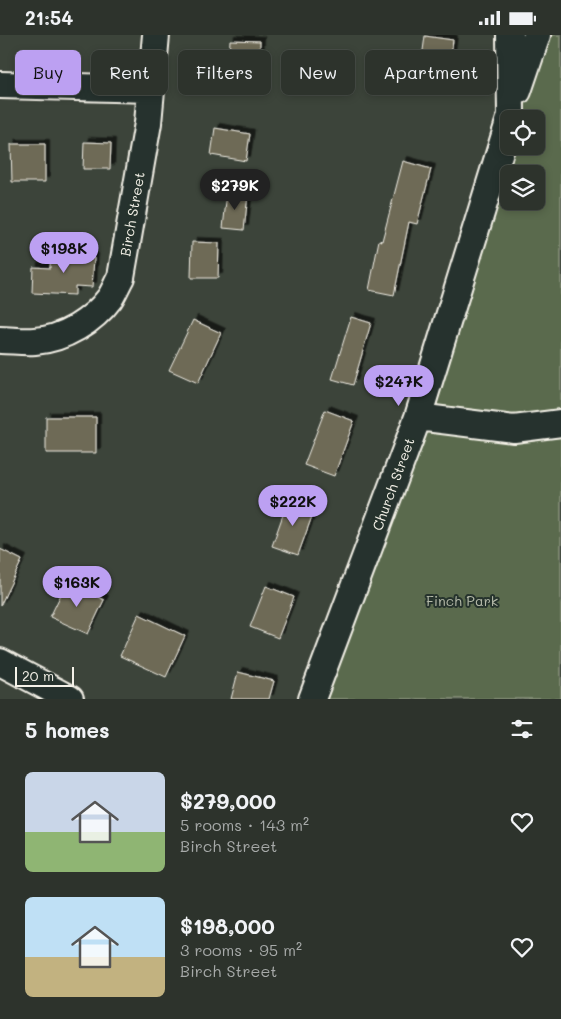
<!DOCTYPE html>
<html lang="en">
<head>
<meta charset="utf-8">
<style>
	:root { --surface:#2d332c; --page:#353b34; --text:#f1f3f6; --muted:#a7aaa9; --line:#484e48; --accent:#bca0f2 }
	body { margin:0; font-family:Mali,sans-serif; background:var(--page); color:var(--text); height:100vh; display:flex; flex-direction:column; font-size:19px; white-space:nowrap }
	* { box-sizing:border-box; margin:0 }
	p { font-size:16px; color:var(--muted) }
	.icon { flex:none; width:28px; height:28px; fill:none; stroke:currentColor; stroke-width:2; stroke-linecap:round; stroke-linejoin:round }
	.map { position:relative; height:664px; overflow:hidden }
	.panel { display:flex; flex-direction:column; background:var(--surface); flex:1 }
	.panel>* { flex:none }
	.top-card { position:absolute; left:15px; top:15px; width:531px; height:45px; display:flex; gap:10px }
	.buttons { position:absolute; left:500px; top:75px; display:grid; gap:10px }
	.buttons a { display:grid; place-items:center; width:45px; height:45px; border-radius:8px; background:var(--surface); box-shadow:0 2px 8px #0003,0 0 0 1px var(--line); font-size:25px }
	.scale { position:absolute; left:15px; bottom:12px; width:59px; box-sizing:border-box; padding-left:5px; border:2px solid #f4f1e8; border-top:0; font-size:14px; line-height:18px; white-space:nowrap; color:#f4f1e8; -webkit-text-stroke:4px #26332d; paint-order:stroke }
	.price { position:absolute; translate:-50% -42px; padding:0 11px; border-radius:18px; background:var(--accent); color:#111; font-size:16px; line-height:32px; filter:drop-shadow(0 1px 2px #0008) }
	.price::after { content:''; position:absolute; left:50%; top:30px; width:15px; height:11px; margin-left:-8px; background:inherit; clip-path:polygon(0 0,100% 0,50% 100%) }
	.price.on { background:#222; color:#fff }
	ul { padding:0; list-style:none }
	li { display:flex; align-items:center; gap:15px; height:125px; padding:0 25px }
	li span { display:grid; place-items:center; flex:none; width:140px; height:100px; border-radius:8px; color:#555 }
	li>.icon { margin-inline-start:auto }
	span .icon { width:60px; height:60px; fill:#fffc; stroke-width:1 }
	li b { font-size:21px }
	h2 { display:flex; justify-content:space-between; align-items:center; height:60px; padding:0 25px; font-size:21px }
	.chip { padding:0 18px; border-radius:8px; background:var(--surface); box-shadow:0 2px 8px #0003,0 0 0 1px var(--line); font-size:18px; line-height:45px }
	.chip.on { background:var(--accent); color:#111 }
	.status { display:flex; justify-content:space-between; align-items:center; height:35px; padding:0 25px; background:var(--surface); direction:ltr }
	.status svg { height:14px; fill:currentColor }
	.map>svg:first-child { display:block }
	.green { fill:#5a6b4d; stroke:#a7ae9a; fill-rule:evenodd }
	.building { fill:#6e6a57; stroke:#f4f1e8; filter:url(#shadow) }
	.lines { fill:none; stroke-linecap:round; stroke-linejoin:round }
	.minor-casing { stroke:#f4f1e8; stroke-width:30 }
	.minor { stroke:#26332d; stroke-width:26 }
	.labels { text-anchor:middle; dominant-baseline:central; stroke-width:4; stroke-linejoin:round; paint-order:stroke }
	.street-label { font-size:14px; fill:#f4f1e8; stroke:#26332d }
	.park-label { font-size:14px; fill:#b6bbaa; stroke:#26332d }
</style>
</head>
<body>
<div class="status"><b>21:54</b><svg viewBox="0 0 49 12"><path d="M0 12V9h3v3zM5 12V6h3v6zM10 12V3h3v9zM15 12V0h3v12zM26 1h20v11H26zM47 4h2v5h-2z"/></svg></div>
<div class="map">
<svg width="561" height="664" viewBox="0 0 561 664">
	<defs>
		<filter id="shadow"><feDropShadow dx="4.5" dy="-4.5" stdDeviation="0" flood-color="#0009"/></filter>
	</defs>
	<rect width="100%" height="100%" fill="#3c443a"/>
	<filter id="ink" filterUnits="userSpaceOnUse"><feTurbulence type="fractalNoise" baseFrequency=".02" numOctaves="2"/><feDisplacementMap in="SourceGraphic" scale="10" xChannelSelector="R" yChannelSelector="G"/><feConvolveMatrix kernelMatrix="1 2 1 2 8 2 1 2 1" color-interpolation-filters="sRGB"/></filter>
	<g filter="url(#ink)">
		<!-- green -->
		<path class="green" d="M 541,0 L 561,0 L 561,664 L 326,664 L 509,111 L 536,111 L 536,84 L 514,84 ZM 509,139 L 536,139 L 536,166 L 509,166 Z"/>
		<!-- building -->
		<path class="building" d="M 425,1 L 453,5 L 447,49 L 419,45 Z
			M 230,5 L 260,6 L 259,45 L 228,44 Z
			M 215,93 L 250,99 L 246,126 L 211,120 Z
			M 84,107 L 111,108 L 110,134 L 83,134 Z
			M 11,109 L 45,109 L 45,147 L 12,147 Z
			M 403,126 L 431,134 L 417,189 L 409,187 L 394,260 L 369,255 L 379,205 L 382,206 Z
			M 227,157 L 248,160 L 244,195 L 223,193 Z
			M 192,207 L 219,208 L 218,243 L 191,243 Z
			M 51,217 L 92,219 L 92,223 L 94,223 L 92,252 L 75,251 L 75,260 L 32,258 L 33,232 L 50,233 Z
			M 351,282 L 371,288 L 353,350 L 332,344 Z
			M 193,285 L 221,298 L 198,348 L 169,335 Z
			M 325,375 L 354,386 L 334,441 L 304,430 Z
			M 46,382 L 96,382 L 96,418 L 46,418 Z
			M 289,463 L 315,473 L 298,520 L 272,511 Z
			M 0,514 L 22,525 L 0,571 Z
			M 67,547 L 104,565 L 88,599 L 50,582 Z
			M 266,551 L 294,562 L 278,603 L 250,592 Z
			M 139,579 L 185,601 L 166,642 L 120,621 Z
			M 238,637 L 274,646 L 269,664 L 231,664 Z"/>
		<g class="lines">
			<!-- minor casing -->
			<g class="minor-casing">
				<path id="minor" d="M 0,50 L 151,54
					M 518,56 L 537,0
					M 510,84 L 511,79 L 510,0
					M 0,305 C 11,305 23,307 35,306 C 64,304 93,286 110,263 C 114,257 117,249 121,242 L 148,88 L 156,0
					M 418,382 L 514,394 L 561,388
					M 0,627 L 70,664
					M 312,664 L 418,382 L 509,87"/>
			</g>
			<!-- minor -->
			<use href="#minor" class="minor"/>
		</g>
	</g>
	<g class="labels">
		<!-- street labels -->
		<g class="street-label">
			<text transform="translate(132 179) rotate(-80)">Birch Street</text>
			<text transform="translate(393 449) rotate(-70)">Church Street</text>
		</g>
		<!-- park labels -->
		<g class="park-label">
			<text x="462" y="565">Finch Park</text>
		</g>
	</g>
</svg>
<div class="buttons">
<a><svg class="icon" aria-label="locate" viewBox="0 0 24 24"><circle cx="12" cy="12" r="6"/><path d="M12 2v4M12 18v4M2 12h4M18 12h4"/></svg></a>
<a><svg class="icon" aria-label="layers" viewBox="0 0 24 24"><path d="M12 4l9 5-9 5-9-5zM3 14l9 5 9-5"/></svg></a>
</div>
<div class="scale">20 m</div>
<b class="price on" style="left:235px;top:176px">$279K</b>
<b class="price" style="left:64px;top:239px">$198K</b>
<b class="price" style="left:399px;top:372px">$247K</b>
<b class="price" style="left:293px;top:492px">$222K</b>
<b class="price" style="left:77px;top:573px">$163K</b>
<div class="top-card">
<a class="chip on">Buy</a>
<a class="chip">Rent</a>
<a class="chip">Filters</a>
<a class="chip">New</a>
<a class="chip">Apartment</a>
</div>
</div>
<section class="panel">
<h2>5 homes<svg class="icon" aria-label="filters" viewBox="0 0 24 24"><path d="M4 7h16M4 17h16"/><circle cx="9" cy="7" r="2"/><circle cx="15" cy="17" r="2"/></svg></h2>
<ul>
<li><span style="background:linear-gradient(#c9d6e8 60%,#8fb573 0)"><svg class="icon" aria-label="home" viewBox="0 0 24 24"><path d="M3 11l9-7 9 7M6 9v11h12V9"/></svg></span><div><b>$279,000</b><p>5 rooms · 143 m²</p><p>Birch Street</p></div><svg class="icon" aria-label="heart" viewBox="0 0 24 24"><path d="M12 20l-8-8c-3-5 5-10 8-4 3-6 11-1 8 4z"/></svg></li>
<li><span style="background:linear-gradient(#bfe0f5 60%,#c2b280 0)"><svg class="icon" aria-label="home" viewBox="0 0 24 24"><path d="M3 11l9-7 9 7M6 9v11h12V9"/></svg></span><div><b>$198,000</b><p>3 rooms · 95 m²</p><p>Birch Street</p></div><svg class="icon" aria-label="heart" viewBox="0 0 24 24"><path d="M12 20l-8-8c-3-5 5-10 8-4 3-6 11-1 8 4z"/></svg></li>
</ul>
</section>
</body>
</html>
